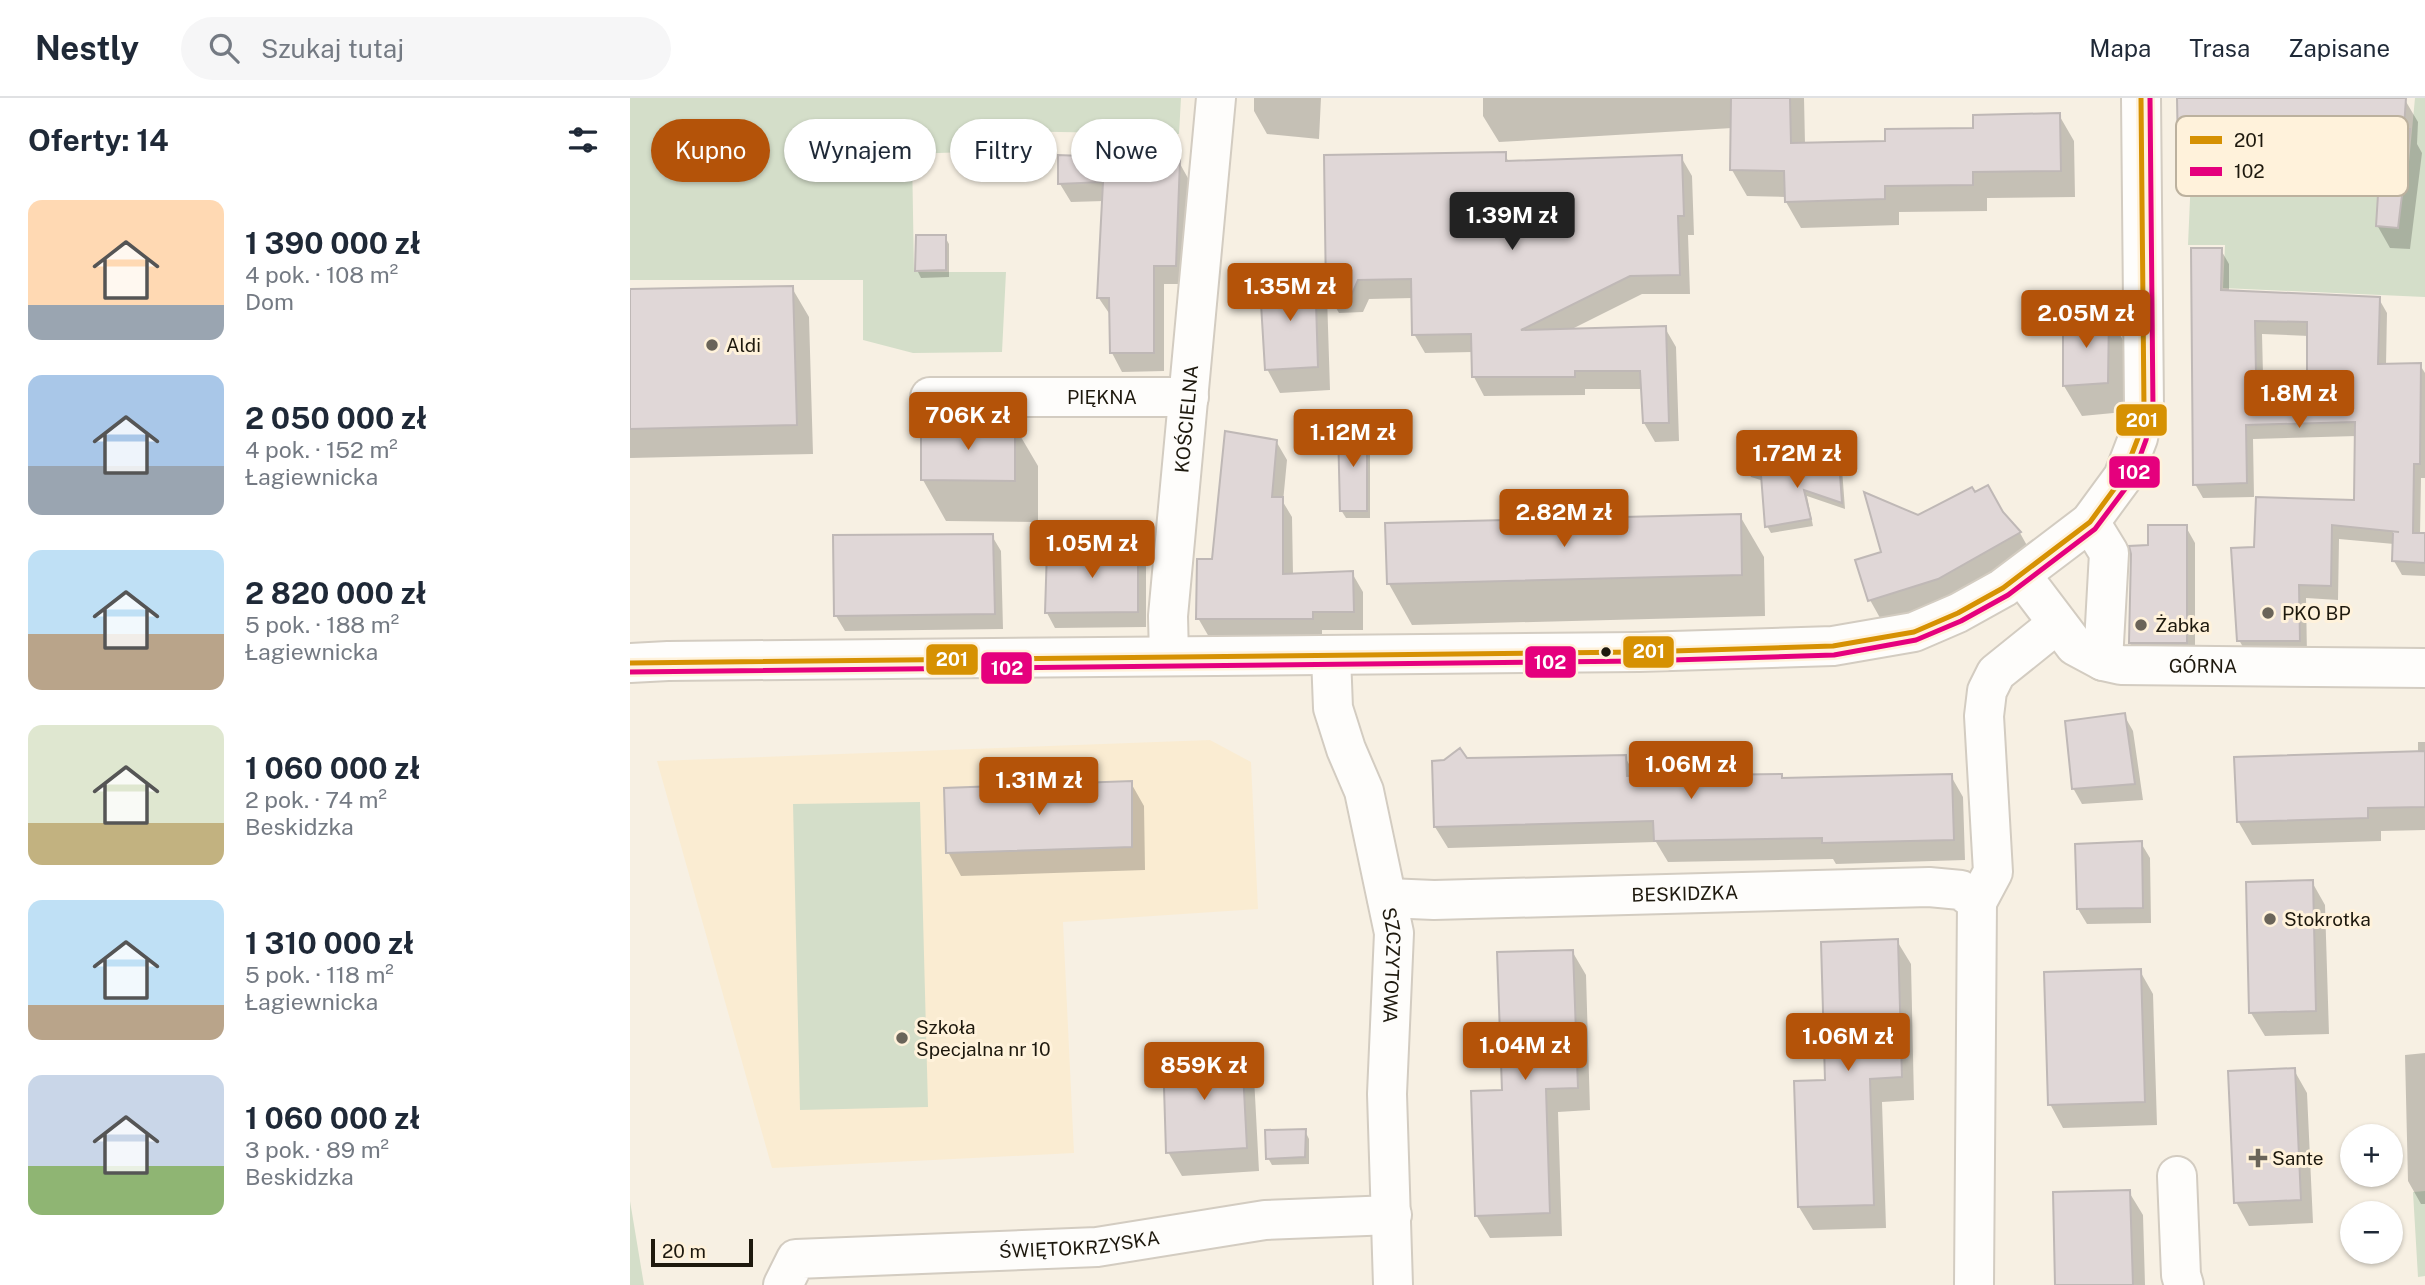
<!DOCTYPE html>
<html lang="pl">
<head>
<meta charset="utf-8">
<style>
	:root { --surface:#fff; --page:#f6f6f7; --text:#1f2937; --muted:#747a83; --line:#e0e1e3; --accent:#b45309 }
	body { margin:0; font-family:"Public Sans",sans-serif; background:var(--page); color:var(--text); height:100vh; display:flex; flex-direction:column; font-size:26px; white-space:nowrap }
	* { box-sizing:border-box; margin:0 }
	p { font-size:23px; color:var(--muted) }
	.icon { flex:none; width:38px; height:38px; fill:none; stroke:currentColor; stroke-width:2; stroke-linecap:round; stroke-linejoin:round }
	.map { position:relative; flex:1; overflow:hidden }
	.sheet { display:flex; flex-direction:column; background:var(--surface); width:630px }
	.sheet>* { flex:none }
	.top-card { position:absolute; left:21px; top:21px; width:665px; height:63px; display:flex; gap:14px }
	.controls { position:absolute; left:1710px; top:1026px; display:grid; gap:14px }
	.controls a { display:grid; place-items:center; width:63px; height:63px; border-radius:50%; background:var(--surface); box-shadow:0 2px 5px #0004; font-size:35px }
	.scale { position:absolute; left:21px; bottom:18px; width:102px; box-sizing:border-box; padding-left:7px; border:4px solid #1e190e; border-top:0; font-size:19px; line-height:24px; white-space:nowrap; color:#1e190e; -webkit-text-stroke:5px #fff2db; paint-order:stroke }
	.price { position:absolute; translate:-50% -60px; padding:0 16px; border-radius:7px; background:var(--accent); color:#fff; font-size:23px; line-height:46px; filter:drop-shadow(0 2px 4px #0008) }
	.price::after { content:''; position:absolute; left:50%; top:42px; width:21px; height:16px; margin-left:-10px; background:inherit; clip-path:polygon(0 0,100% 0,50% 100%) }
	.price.on { background:#222; color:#fff }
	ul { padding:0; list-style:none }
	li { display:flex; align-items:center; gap:21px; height:175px; padding:0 28px }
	li span { display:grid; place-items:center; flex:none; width:196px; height:140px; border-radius:14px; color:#555 }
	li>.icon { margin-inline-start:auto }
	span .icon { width:84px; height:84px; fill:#fffc; stroke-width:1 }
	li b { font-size:30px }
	h2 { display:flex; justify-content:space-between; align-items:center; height:84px; padding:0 28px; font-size:30px }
	.chip { padding:0 24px; border-radius:32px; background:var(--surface); box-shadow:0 2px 5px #0004; font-size:24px; line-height:63px }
	.chip.on { background:var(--accent); color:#fff }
	header { display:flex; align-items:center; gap:42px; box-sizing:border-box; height:98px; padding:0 35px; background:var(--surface); border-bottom:2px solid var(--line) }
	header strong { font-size:33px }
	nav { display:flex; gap:38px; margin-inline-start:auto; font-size:24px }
	.search { width:490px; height:63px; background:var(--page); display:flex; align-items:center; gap:18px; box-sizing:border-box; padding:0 24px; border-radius:38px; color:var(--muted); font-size:26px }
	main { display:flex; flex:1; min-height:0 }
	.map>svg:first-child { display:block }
	.built { fill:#faecd2 }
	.green { fill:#d4dec9 }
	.shadow { fill:#0003; fill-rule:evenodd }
	.building { fill:#e0d7d7; stroke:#bfb8b6; stroke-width:2; fill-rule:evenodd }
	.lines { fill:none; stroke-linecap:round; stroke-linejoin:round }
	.minor-casing { stroke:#d3ccc1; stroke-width:42 }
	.minor { stroke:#fefdfb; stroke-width:38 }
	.bus-1-casing { stroke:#fff2db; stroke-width:10 }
	.bus-2-casing { stroke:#fff2db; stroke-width:10 }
	.bus-1 { stroke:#d69102; stroke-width:5 }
	.bus-2 { stroke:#e5007d; stroke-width:5 }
	.poi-dot { fill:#6a6459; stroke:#fff2db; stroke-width:2.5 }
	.bus-dot { fill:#1e190e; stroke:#fff2db; stroke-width:2.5 }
	.labels { text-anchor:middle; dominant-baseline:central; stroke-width:6; stroke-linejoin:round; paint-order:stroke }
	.poi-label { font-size:19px; fill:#1e190e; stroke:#fff2db; text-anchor:start }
	.street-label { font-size:19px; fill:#1e190e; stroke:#fff2db }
	.key { fill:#fff2db; stroke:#bcb19e; stroke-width:2 }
	.key-label { font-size:19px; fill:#1e190e }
	.line-badge { stroke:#fff2db; stroke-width:2.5 }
	.badge-label { font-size:19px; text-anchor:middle; font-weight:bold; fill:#fff }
</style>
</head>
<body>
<header>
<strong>Nestly</strong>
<div class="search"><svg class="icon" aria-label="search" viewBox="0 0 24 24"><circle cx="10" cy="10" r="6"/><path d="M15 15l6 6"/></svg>Szukaj tutaj</div>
<nav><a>Mapa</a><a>Trasa</a><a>Zapisane</a></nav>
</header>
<main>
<section class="sheet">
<h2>Oferty: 14<svg class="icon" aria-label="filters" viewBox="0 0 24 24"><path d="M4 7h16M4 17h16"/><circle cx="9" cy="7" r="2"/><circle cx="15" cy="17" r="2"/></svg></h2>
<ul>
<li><span style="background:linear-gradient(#ffd9b3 75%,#9aa5b1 0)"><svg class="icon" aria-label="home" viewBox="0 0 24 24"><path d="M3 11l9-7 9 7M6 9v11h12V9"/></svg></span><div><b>1 390 000 zł</b><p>4 pok. · 108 m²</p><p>Dom</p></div></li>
<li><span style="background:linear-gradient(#a9c7e8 65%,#9aa5b1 0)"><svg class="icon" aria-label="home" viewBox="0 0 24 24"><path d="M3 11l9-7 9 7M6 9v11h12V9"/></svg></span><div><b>2 050 000 zł</b><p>4 pok. · 152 m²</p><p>Łagiewnicka</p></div></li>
<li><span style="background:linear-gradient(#bfe0f5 60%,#b9a48a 0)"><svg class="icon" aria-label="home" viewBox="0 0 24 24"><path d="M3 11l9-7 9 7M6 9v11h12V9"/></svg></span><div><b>2 820 000 zł</b><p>5 pok. · 188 m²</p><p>Łagiewnicka</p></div></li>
<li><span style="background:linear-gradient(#dfe7d0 70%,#c2b280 0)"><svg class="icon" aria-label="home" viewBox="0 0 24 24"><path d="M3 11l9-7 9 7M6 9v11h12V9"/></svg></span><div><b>1 060 000 zł</b><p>2 pok. · 74 m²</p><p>Beskidzka</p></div></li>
<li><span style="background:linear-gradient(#bfe0f5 75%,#b9a48a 0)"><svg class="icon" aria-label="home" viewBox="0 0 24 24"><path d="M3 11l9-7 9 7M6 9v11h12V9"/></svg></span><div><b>1 310 000 zł</b><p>5 pok. · 118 m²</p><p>Łagiewnicka</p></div></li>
<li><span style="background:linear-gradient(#c9d6e8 65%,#8fb573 0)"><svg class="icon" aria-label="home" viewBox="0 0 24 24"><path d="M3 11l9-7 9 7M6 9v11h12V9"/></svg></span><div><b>1 060 000 zł</b><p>3 pok. · 89 m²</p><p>Beskidzka</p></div></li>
</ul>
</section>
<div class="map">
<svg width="1795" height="1187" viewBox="0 0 1795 1187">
	<rect width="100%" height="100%" fill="#f7f0e3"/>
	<!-- built -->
	<path class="built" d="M 580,642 L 621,664 L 628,811 L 433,824 L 444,1055 L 142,1070 L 27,663 Z"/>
	<!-- green -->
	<path class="green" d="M 0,0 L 551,0 L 549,36 L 364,33 L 363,53 L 282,56 L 284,174 L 376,174 L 372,254 L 283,255 L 233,242 L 233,182 L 0,182 Z
		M 1785,0 L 1795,0 L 1795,199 L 1593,190 L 1595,147 L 1558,147 L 1561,78 L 1777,85 Z
		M 290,704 L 298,1009 L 170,1012 L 163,706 Z
		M 1795,1093 L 1795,1178 L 1788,1179 L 1783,1094 Z
		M 0,1103 L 14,1187 L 0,1187 Z"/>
	<!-- shadow -->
	<path class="shadow" d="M 624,0 L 691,0 L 689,41 L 637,36 L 624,13 Z
		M 853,0 L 1174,0 L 1175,46 L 1257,45 L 1429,17 L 1444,43 L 1445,99 L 1357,100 L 1357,113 L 1269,114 L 1269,127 L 1171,130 L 1156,104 L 1156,99 L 1117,98 L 1102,72 L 1102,30 L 869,44 L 853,18 Z
		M 1550,0 L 1747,0 L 1775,2 L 1788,24 L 1787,46 L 1792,55 L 1780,151 L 1760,150 L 1747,127 L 1752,71 L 1687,67 L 1686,79 L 1562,76 L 1549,54 Z
		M 875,56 L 879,65 L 1051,59 L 1062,78 L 1064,137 L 1058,137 L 1060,196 L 1012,196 L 938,233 L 1035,230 L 1046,249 L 1049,343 L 1025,344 L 1014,325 L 1013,291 L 955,291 L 955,297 L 854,298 L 844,279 L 843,254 L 795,255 L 784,236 L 783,200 L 739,201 L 733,214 L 709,215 L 698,196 Z
		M 549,64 L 559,82 L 555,186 L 534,186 L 534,273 L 492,274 L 482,255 L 481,218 L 468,199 L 474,103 L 441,104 L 430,86 Z
		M 315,139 L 319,146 L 319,179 L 291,180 L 287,172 Z
		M 1591,152 L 1599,166 L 1599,194 L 1749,201 L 1757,215 L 1756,267 L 1790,267 L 1795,275 L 1795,380 L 1791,380 L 1790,437 L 1795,437 L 1795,478 L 1772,477 L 1764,463 L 1764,446 L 1709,441 L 1708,502 L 1676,500 L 1677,557 L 1617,556 L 1609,542 L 1625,451 L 1726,404 L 1727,338 L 1623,341 L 1624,399 L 1573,400 L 1565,386 ZM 1632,236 L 1679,238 L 1679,276 L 1633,277 Z
		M 684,175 L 697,198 L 700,292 L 650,295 L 637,271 L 658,190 Z
		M 162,190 L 179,219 L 183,356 L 0,360 L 0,193 Z
		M 1478,217 L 1496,247 L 1494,314 L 1452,318 L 1434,288 Z
		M 384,327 L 408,368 L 408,424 L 316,423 L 293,382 Z
		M 736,332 L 740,340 L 740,420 L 716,420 L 711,412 Z
		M 646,343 L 657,362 L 653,404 L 662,419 L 663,477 L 722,475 L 733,494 L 733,532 L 692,532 L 692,539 L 579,539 L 568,520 L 584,463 Z
		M 1208,364 L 1212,371 L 1215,411 L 1177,398 L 1183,428 L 1141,435 L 1137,428 L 1134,383 L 1121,379 L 1118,373 Z
		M 1374,417 L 1390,435 L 1404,460 L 1254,527 L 1240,502 L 1253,456 L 1288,419 Z
		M 1110,418 L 1134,459 L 1135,518 L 782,527 L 759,486 Z
		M 1556,429 L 1565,445 L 1565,560 L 1509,560 L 1500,545 L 1519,449 Z
		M 362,438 L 371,453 L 373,531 L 215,533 L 206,518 Z
		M 507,450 L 516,466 L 516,529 L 425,530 L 417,515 Z
		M 1494,617 L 1503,633 L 1513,702 L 1452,706 L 1443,690 Z
		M 1788,644 L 1795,644 L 1795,732 L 1751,733 L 1751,743 L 1622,747 L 1608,723 L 1788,655 Z
		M 995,659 L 1007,680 L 1151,678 L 1154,682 L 1321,678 L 1333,699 L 1335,762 L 1206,766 L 1203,761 L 1038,764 L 1026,744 L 818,750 L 805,729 L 836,662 Z
		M 501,685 L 514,708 L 515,772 L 331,778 L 318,754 Z
		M 1511,745 L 1520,760 L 1521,825 L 1457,826 L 1448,811 Z
		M 1682,784 L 1695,807 L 1699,936 L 1635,938 L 1621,915 Z
		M 1267,843 L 1281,866 L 1284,1002 L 1252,1004 L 1256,1130 L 1183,1132 L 1169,1109 L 1196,983 Z
		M 942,853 L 956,877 L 960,1012 L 928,1014 L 932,1138 L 860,1140 L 846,1117 L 873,993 Z
		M 1510,873 L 1523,896 L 1527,1027 L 1433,1030 L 1420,1006 Z
		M 1795,955 L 1795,1106 L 1791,1106 L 1778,1083 L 1775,957 Z
		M 611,956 L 624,979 L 629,1073 L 552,1078 L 538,1054 Z
		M 1664,972 L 1677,995 L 1683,1125 L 1619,1128 L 1606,1104 Z
		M 675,1033 L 679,1041 L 679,1066 L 642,1067 L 638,1060 Z
		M 1499,1094 L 1513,1117 L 1515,1187 L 1427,1187 Z"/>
	<!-- building -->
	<path class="building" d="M 1101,0 L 1160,0 L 1161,45 L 1255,43 L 1255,31 L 1343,30 L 1343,17 L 1430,15 L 1431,73 L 1343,74 L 1343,87 L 1255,88 L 1255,101 L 1155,104 L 1154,73 L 1100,72 Z
		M 1547,0 L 1776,0 L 1774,30 L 1780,31 L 1768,130 L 1746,128 L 1751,50 L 1675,45 L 1674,57 L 1548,54 Z
		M 876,54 L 876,63 L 1052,57 L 1054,118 L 1048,118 L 1050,177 L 1000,178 L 891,232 L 1036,228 L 1039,325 L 1013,325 L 1010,273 L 945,273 L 945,279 L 842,279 L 841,236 L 782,237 L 781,181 L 728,182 L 722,196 L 696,197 L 694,57 Z
		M 428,57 L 550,62 L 546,168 L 524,168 L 524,255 L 480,255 L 479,200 L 467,200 L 473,84 L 428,86 Z
		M 286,137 L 316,137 L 316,172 L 285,173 Z
		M 1561,150 L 1592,150 L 1591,192 L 1750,199 L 1748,266 L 1791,265 L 1790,366 L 1784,366 L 1783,435 L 1795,435 L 1795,465 L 1762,463 L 1763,434 L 1769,434 L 1702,427 L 1701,488 L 1669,487 L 1670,543 L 1607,543 L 1601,450 L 1624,449 L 1626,399 L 1724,402 L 1725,324 L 1616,327 L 1617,385 L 1563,387 ZM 1625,223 L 1677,224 L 1677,275 L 1626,275 Z
		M 685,173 L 688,269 L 635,272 L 630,189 L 656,188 L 656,174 Z
		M 163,188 L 167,327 L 0,331 L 0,191 Z
		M 1479,215 L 1478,285 L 1433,288 L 1433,220 Z
		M 291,324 L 385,325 L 385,383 L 291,382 Z
		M 708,330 L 737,331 L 737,413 L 710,413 Z
		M 595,333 L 647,342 L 642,399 L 653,399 L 653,476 L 723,473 L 724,514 L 683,514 L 683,521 L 566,521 L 567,461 L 582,461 Z
		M 1209,362 L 1212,405 L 1174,392 L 1181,421 L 1135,429 L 1131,377 L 1115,372 Z
		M 1358,387 L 1373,414 L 1391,434 L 1308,481 L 1238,503 L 1225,462 L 1251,454 L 1234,394 L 1288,417 L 1342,389 L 1345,394 Z
		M 1111,416 L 1112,477 L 757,486 L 755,425 Z
		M 1518,427 L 1557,427 L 1557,545 L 1499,545 L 1501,456 L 1499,448 L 1518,447 Z
		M 363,436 L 365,516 L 204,518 L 203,437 Z
		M 508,449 L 508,514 L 415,515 L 417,451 Z
		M 1495,615 L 1505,686 L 1442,691 L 1435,623 Z
		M 830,650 L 837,660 L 996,657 L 997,678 L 1152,676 L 1152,680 L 1322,676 L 1324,742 L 1192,745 L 1192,740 L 1024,743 L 1023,723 L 804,729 L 802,663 L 814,662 Z
		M 1795,653 L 1795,709 L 1738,710 L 1738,720 L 1607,724 L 1604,659 Z
		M 502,683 L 502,749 L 316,755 L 314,690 Z
		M 1512,743 L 1513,810 L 1447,811 L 1445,746 Z
		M 1683,782 L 1686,913 L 1619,915 L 1616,784 Z
		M 1268,841 L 1272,979 L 1240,981 L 1244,1107 L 1168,1109 L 1164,983 L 1195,982 L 1191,844 Z
		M 943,852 L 948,990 L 916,991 L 920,1115 L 845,1118 L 841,993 L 872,992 L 867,854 Z
		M 1511,871 L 1515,1004 L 1418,1007 L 1414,874 Z
		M 612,954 L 617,1050 L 536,1055 L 533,956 Z
		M 1665,970 L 1671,1102 L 1604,1105 L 1598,973 Z
		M 676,1031 L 675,1059 L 636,1061 L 635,1032 Z
		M 1500,1092 L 1503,1187 L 1425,1187 L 1423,1094 Z"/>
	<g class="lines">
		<!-- minor casing -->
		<g class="minor-casing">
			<g id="minor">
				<path id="s1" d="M 300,299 L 559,299"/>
				<path d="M 1460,424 L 1479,455 L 1473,563"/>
				<path id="s2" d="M 1392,478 L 1445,548 L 1473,563 L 1491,567 L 1795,570"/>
				<path id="s3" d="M 539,558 L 538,518 L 586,0"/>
				<path id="s4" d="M 701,558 L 703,610 L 716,651 L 734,693 L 764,835 L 757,996 L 763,1187"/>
				<path d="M 0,565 L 38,563 L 1009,554 L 1203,548 L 1284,534 L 1328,515 L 1373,490 L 1460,424 L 1493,379 L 1508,340 L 1514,310 L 1511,0"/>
				<path id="s5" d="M 757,800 L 804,802 L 1299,789 L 1331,792 L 1347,804 L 1344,1187"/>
				<path d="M 1347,804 L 1363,774 L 1354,618 L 1357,593 L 1366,575 L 1427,526"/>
				<path d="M 1547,1078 L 1551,1177 L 1554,1187"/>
				<path id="s6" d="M 153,1187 L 166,1161 L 467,1149 L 635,1122 L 762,1117"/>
			</g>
		</g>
		<!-- minor -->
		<use href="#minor" class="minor"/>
		<!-- bus-1 casing -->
		<g class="bus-1-casing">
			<path id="bus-1" d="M 0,565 L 1009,554 L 1203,548 L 1284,534 L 1328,515 L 1373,490 L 1460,424 L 1493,379 L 1508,340 L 1514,310 L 1511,0"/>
		</g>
		<!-- bus-2 casing -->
		<g class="bus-2-casing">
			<path id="bus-2" d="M 0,574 L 1009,563 L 1204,557 L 1286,542 L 1331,523 L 1378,497 L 1465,431 L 1501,383 L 1516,342 L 1523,311 L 1520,0"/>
		</g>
		<!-- bus-1 -->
		<use href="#bus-1" class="bus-1"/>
		<!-- bus-2 -->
		<use href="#bus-2" class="bus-2"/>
	</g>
	<!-- markers -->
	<g class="poi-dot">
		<circle cx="82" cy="247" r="7"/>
		<circle cx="1638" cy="515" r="7"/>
		<circle cx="1511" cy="527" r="7"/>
		<circle cx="1640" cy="821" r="7"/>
		<circle cx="272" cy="940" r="7"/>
		<path d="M1624.5 1049.5h7v7h7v7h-7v7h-7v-7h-7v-7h7z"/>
	</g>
	<circle class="bus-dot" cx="976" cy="554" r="6"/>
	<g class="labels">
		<!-- poi labels -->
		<g class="poi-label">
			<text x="96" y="247">Aldi</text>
			<text x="1652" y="515">PKO BP</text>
			<text x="1525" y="527">Żabka</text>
			<text x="1654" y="821">Stokrotka</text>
			<text x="286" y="929">Szkoła<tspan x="286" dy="22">Specjalna nr 10</tspan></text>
			<text x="1642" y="1060">Sante</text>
		</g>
		<!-- street labels -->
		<g class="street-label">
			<text stroke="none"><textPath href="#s1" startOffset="172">PIĘKNA</textPath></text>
			<text stroke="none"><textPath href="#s3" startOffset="238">KOŚCIELNA</textPath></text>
			<text stroke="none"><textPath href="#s2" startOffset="220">GÓRNA</textPath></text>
			<text stroke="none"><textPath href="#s5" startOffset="298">BESKIDZKA</textPath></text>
			<text stroke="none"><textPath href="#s4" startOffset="318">SZCZYTOWA</textPath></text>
			<text stroke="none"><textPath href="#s6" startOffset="313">ŚWIĘTOKRZYSKA</textPath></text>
		</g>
	</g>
	<!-- legend -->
	<rect x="1546" y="18" width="232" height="80" rx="10" class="key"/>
	<rect x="1560" y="38" width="32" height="8" fill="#d69102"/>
	<rect x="1560" y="69" width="32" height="9" fill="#e5007d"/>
	<g class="key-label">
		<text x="1604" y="49">201</text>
		<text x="1604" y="80">102</text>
	</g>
	<g class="line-badge">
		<rect x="1485" y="305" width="53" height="34" rx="7" fill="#d69102"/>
		<rect x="1478" y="357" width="53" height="34" rx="7" fill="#e5007d"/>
		<rect x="992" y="537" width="53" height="34" rx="7" fill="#d69102"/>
		<rect x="295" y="545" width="54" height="33" rx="7" fill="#d69102"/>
		<rect x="894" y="547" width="53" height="34" rx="7" fill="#e5007d"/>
		<rect x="350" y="553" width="53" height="34" rx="7" fill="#e5007d"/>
	</g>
	<g class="badge-label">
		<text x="1512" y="329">201</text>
		<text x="1504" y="381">102</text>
		<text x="1019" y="560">201</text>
		<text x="322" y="568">201</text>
		<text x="920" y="571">102</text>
		<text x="377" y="577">102</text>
	</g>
</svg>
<div class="controls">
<a>+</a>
<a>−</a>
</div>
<div class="scale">20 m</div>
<b class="price on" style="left:882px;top:154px">1.39M zł</b>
<b class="price" style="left:660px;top:225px">1.35M zł</b>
<b class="price" style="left:1456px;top:252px">2.05M zł</b>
<b class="price" style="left:1669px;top:332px">1.8M zł</b>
<b class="price" style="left:338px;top:354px">706K zł</b>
<b class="price" style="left:723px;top:371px">1.12M zł</b>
<b class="price" style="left:1167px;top:392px">1.72M zł</b>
<b class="price" style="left:934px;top:451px">2.82M zł</b>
<b class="price" style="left:462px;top:482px">1.05M zł</b>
<b class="price" style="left:1061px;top:703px">1.06M zł</b>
<b class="price" style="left:409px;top:719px">1.31M zł</b>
<b class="price" style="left:1218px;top:975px">1.06M zł</b>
<b class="price" style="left:895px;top:984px">1.04M zł</b>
<b class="price" style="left:574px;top:1004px">859K zł</b>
<div class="top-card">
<a class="chip on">Kupno</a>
<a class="chip">Wynajem</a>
<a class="chip">Filtry</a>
<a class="chip">Nowe</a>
</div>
</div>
</main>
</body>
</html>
